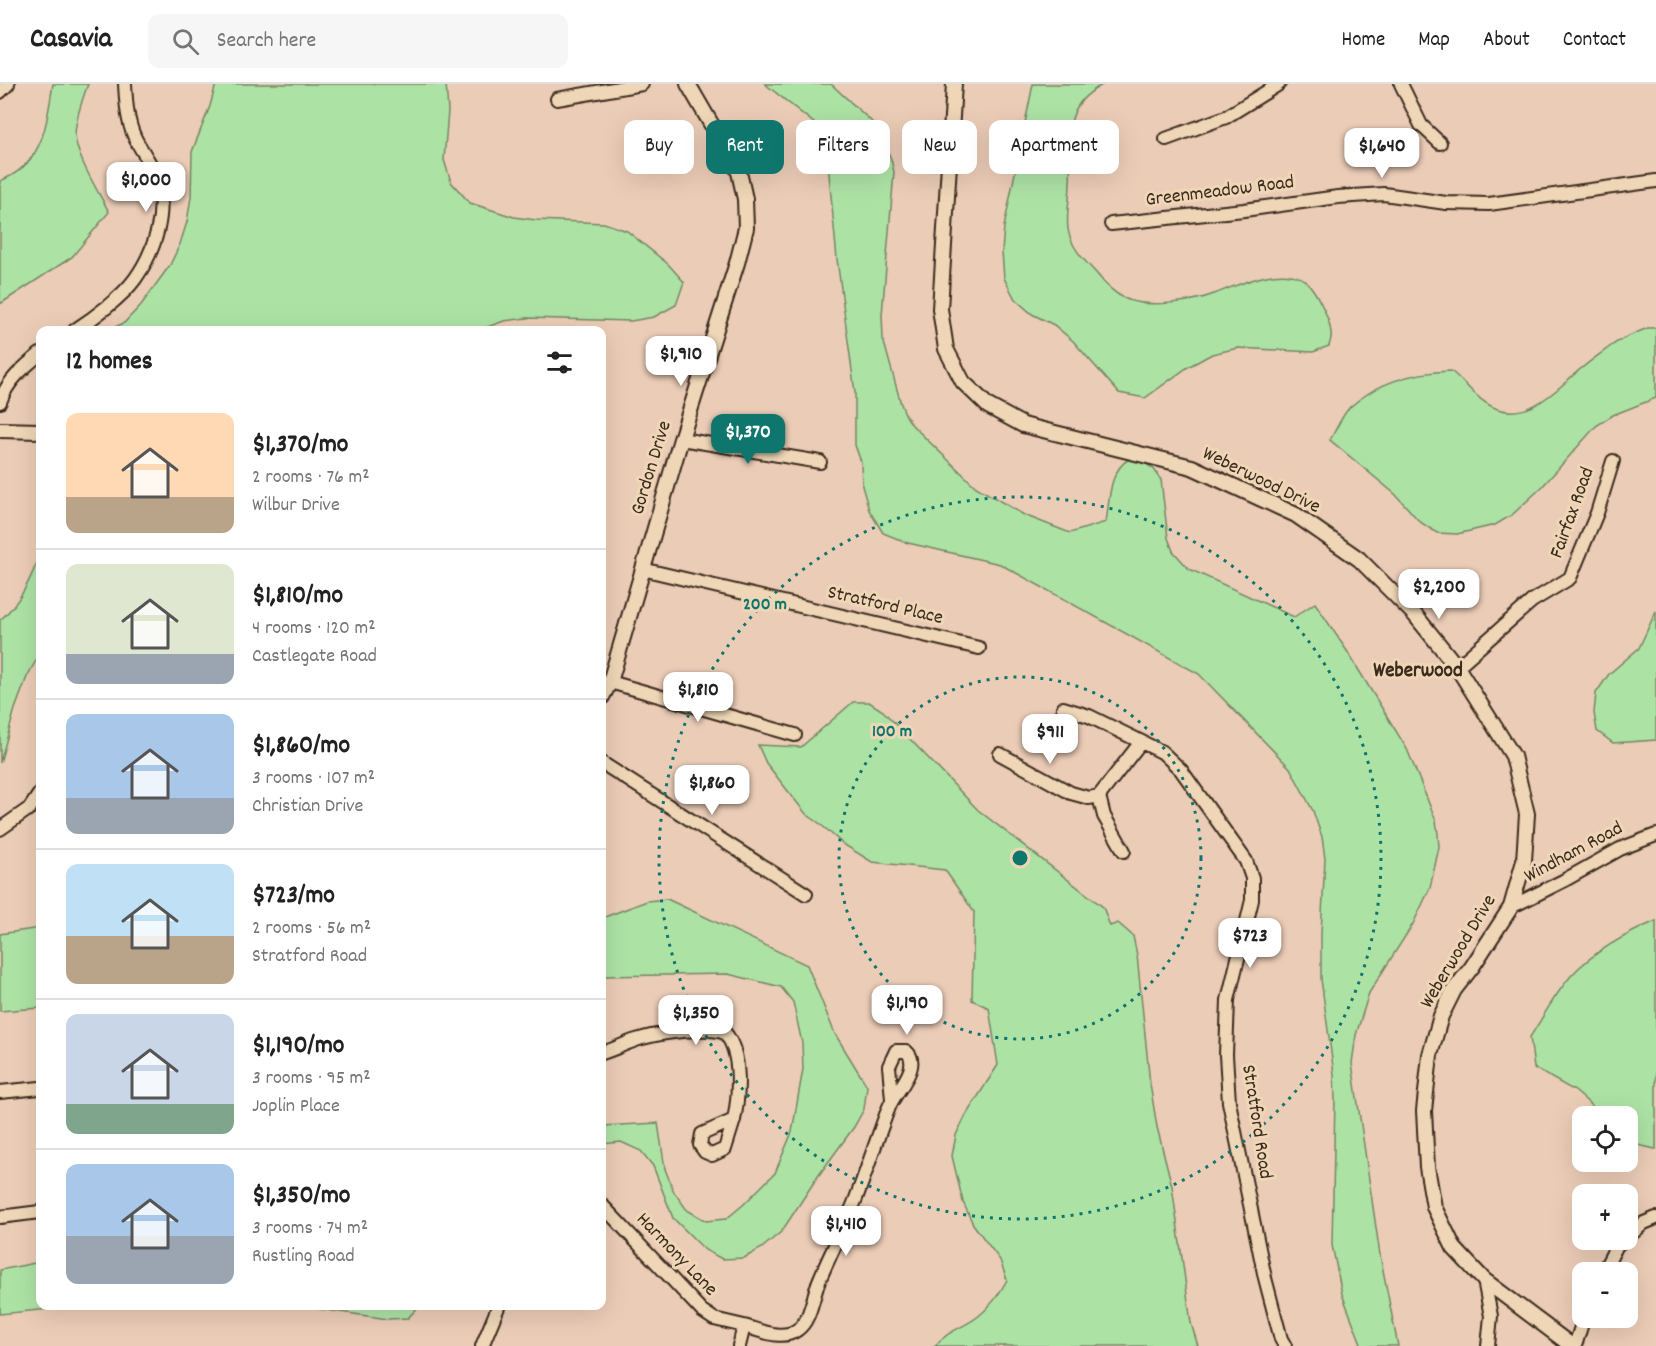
<!DOCTYPE html>
<html lang="en">
<head>
<meta charset="utf-8">
<style>
	:root { --surface:#fff; --page:#f6f6f6; --text:#222; --muted:#767676; --line:#e0e0e0; --accent:#0f766e }
	body { margin:0; font-family:Dekko,sans-serif; background:var(--page); color:var(--text); height:100vh; display:flex; flex-direction:column; font-size:22px; white-space:nowrap }
	* { box-sizing:border-box; margin:0 }
	p { font-size:20px; color:var(--muted) }
	.icon { flex:none; width:33px; height:33px; fill:none; stroke:currentColor; stroke-width:2; stroke-linecap:round; stroke-linejoin:round }
	.map { position:relative; flex:1; overflow:hidden }
	.side { position:absolute; left:36px; top:242px; width:570px; height:984px; display:flex; flex-direction:column; background:var(--surface); border-radius:12px; box-shadow:0 6px 24px #0002 }
	.side>* { flex:none }
	.top-card { position:absolute; left:624px; top:36px; width:570px; height:54px; display:flex; gap:12px }
	.controls { position:absolute; left:1572px; top:1022px; display:grid; gap:12px }
	.controls a { display:grid; place-items:center; width:66px; height:66px; border-radius:12px; background:var(--surface); box-shadow:0 6px 24px #0002; font-size:30px }
	.price { position:absolute; translate:-50% -51px; padding:0 14px; border-radius:12px; background:#fff; color:#222; font-size:20px; line-height:39px; filter:drop-shadow(0 2px 3px #0008) }
	.price::after { content:''; position:absolute; left:50%; top:36px; width:18px; height:14px; margin-left:-9px; background:inherit; clip-path:polygon(0 0,100% 0,50% 100%) }
	.price.on { background:var(--accent); color:#fff }
	ul { padding:0; list-style:none }
	li { display:flex; align-items:center; gap:18px; height:150px; padding:0 30px }
	li+li { border-top:2px solid var(--line) }
	li span { display:grid; place-items:center; flex:none; width:168px; height:120px; border-radius:12px; color:#555 }
	li>.icon { margin-inline-start:auto }
	span .icon { width:72px; height:72px; fill:#fffc; stroke-width:1 }
	li b { font-size:26px }
	h2 { display:flex; justify-content:space-between; align-items:center; height:72px; padding:0 30px; font-size:26px }
	.pill { padding:0 21px; border-radius:12px; background:var(--surface); box-shadow:0 6px 24px #0002; font-size:21px; line-height:54px }
	.pill.on { background:var(--accent); color:#fff }
	header { display:flex; align-items:center; gap:36px; box-sizing:border-box; height:84px; padding:0 30px; background:var(--surface); border-bottom:2px solid var(--line) }
	header strong { font-size:28px }
	nav { display:flex; gap:33px; margin-inline-start:auto; font-size:21px }
	.search { width:420px; height:54px; background:var(--page); display:flex; align-items:center; gap:15px; box-sizing:border-box; padding:0 21px; border-radius:12px; color:var(--muted); font-size:22px }
	.map>svg:first-child { display:block }
	.green { fill:#ade2a5; stroke:#748662; stroke-width:1.5 }
	.lines { fill:none; stroke-linecap:round; stroke-linejoin:round }
	.minor-casing { stroke:#3b2a1e; stroke-width:16 }
	.tertiary-casing { stroke:#3b2a1e; stroke-width:18 }
	.minor { stroke:#eed6b6; stroke-width:12 }
	.tertiary { stroke:#eed6b6; stroke-width:14 }
	.ring { fill:none; stroke:#0f766e; stroke-width:3; stroke-dasharray:3 6 }
	.labels { text-anchor:middle; dominant-baseline:central; stroke-width:6; stroke-linejoin:round; paint-order:stroke }
	.street-label { font-size:20px; fill:#3b2a1e; stroke:#eed6b6 }
	.neighbourhood-label { font-size:21px; font-weight:bold; fill:#3b2a1e; stroke:#eed6b6 }
	.centre { fill:#0f766e; stroke:#eed6b6; stroke-width:3 }
	.ring-label { font-size:18px; text-anchor:middle; font-weight:bold; fill:#0f766e; stroke:#eed6b6; stroke-width:6; stroke-linejoin:round; paint-order:stroke }
</style>
</head>
<body>
<header>
<strong>Casavia</strong>
<div class="search"><svg class="icon" aria-label="search" viewBox="0 0 24 24"><circle cx="10" cy="10" r="6"/><path d="M15 15l6 6"/></svg>Search here</div>
<nav><a>Home</a><a>Map</a><a>About</a><a>Contact</a></nav>
</header>
<div class="map">
<svg width="1656" height="1262" viewBox="0 0 1656 1262">
	<rect width="100%" height="100%" fill="#ebccb7"/>
	<filter id="ink" filterUnits="userSpaceOnUse"><feTurbulence type="fractalNoise" baseFrequency=".0167" numOctaves="2"/><feDisplacementMap in="SourceGraphic" scale="12" xChannelSelector="R" yChannelSelector="G"/><feConvolveMatrix kernelMatrix="1 2 1 2 8 2 1 2 1" color-interpolation-filters="sRGB"/></filter>
	<g filter="url(#ink)">
		<!-- green -->
		<path class="green" d="M 53,0 L 88,0 C 82,16 76,33 75,50 C 75,71 99,109 109,128 L 72,173 L 0,220 L 0,97 C 44,80 46,41 53,0 Z
			M 216,0 L 446,0 L 448,27 L 444,76 L 451,98 L 470,119 L 514,133 L 536,136 L 604,139 L 627,147 L 668,180 L 684,198 L 676,221 L 654,233 L 631,237 L 527,234 L 504,237 L 479,246 L 108,246 L 124,239 L 141,221 L 170,181 L 180,160 L 187,138 L 191,113 L 192,68 L 210,22 Z
			M 765,0 L 831,0 L 872,38 L 881,51 L 891,75 L 894,88 L 882,231 L 883,255 L 901,320 L 906,332 L 912,341 L 976,403 L 1024,431 L 1070,449 L 1106,438 C 1110,416 1108,388 1129,375 L 1143,378 L 1154,385 L 1161,396 L 1168,454 L 1173,467 L 1189,485 L 1294,533 L 1315,519 L 1347,567 L 1407,665 L 1436,737 L 1438,750 L 1439,763 L 1430,804 L 1413,840 L 1369,909 L 1356,951 L 1352,979 L 1380,1171 L 1398,1262 L 1362,1262 L 1342,1210 L 1332,1161 L 1335,1015 L 1334,990 L 1321,895 L 1321,849 L 1325,775 L 1322,753 L 1313,727 L 1290,684 L 1199,590 L 1000,480 L 908,459 L 883,449 L 869,426 L 862,402 L 861,378 L 855,361 L 855,309 L 837,175 L 825,48 Z
			M 1033,0 L 1104,0 C 1074,15 1068,35 1069,67 C 1070,78 1071,88 1070,99 C 1070,114 1066,130 1068,145 C 1071,164 1085,177 1097,190 C 1104,199 1114,209 1124,214 C 1144,225 1194,218 1214,210 C 1238,201 1276,182 1301,194 C 1314,200 1330,235 1331,249 C 1332,253 1330,258 1329,262 L 1313,268 L 1238,264 L 1212,270 L 1188,283 L 1145,314 L 1119,309 L 1073,257 L 1054,241 L 1032,230 L 1015,215 L 1004,194 L 1002,168 L 1004,143 Z
			M 1648,244 L 1656,244 L 1656,314 L 1613,331 L 1596,342 L 1542,403 L 1512,431 L 1495,441 L 1457,450 L 1437,449 L 1420,438 L 1395,410 L 1330,356 C 1336,346 1342,331 1350,323 C 1378,298 1414,288 1451,287 C 1466,299 1479,319 1498,325 C 1525,334 1548,314 1567,297 C 1580,284 1596,273 1611,262 C 1622,254 1635,249 1648,244 Z
			M 40,471 L 40,569 L 27,593 L 15,625 L 0,679 L 0,536 C 21,518 30,496 40,471 Z
			M 1656,527 L 1656,656 L 1613,659 L 1597,647 L 1594,629 L 1596,609 L 1609,590 L 1639,564 Z
			M 853,618 L 869,618 L 883,627 L 978,726 L 1103,823 L 1110,842 L 1118,839 L 1133,852 L 1137,871 L 1150,1000 L 1157,1043 L 1172,1102 L 1191,1239 L 1198,1262 L 935,1262 C 947,1246 967,1243 981,1230 C 993,1220 1000,1209 1007,1196 L 1000,1176 L 973,1140 L 963,1118 L 952,1072 L 956,1051 L 966,1031 L 998,981 L 989,924 L 972,916 L 974,828 L 945,786 L 872,778 L 843,760 L 819,739 L 806,730 L 766,679 L 758,661 L 801,663 Z
			M 667,815 L 807,881 L 835,950 L 867,1002 L 864,1025 L 854,1043 L 816,1095 L 782,1147 L 762,1164 L 744,1174 L 722,1175 L 705,1166 L 673,1134 L 653,1082 L 641,1067 L 621,1058 L 602,1060 L 602,1042 L 658,1039 L 665,1085 L 674,1108 L 687,1126 L 706,1137 L 726,1135 L 743,1121 L 775,1089 L 792,1048 L 803,985 L 802,959 L 793,918 L 781,903 L 728,890 L 602,892 L 602,834 L 647,817 Z
			M 1656,837 L 1656,1065 L 1655,1065 L 1638,1061 L 1628,1055 L 1628,1032 L 1604,1032 L 1575,1007 L 1534,984 L 1530,953 C 1543,933 1555,910 1571,892 C 1591,869 1628,849 1656,837 Z
			M 40,844 L 40,924 L 0,927 L 0,850 Z
			M 40,1178 L 40,1221 L 90,1221 L 0,1230 L 0,1186 Z
			M 292,1221 L 420,1221 L 408,1234 L 388,1235 Z"/>
		<g class="lines">
			<!-- minor casing -->
			<g class="minor-casing">
				<path id="minor" d="M 1401,0 L 1421,41 L 1440,59
					M 0,8 L 8,0
					M 557,15 L 642,0
					M 1166,55 L 1226,33 L 1279,0
					M 1111,140 L 1244,126 L 1338,113 L 1384,110 L 1446,119 L 1489,120 L 1656,97
					M 75,246 C 94,234 122,213 135,195 C 155,167 167,129 157,95 C 152,80 142,68 135,54 C 127,37 126,18 125,0
					M 0,318 C 7,297 24,283 40,270
					M 681,355 L 820,378
					M 642,485 L 979,564
					M 1457,583 L 1532,517 L 1570,494 L 1597,429 L 1613,377
					M 610,598 L 795,651
					M 1063,624 L 1089,632 L 1162,668 L 1181,686 L 1246,777 L 1252,794 L 1252,816 L 1228,916 L 1226,971 L 1229,1018 L 1265,1194 L 1281,1255 L 1285,1262
					M 1000,670 L 1071,709 L 1089,714 L 1099,712
					M 602,679 L 806,810
					M 1099,712 L 1141,658
					M 1099,712 L 1104,732 L 1124,767
					M 0,745 L 30,724 L 40,709
					M 1511,823 L 1563,797 L 1620,765 L 1656,751
					M 602,969 C 612,966 622,961 633,957 C 653,950 706,941 725,949 C 742,969 739,1012 734,1036
					M 0,1008 L 40,1004
					M 734,1036 L 725,1065 L 712,1071 L 705,1068 L 700,1061 L 702,1050 Z
					M 602,1121 L 702,1227 L 714,1235 L 744,1242 L 739,1262
					M 0,1133 L 40,1128
					M 1628,1153 L 1644,1139 L 1656,1134
					M 1603,1188 L 1617,1161 L 1625,1155
					M 1484,1196 L 1491,1232 L 1488,1262
					M 744,1242 C 759,1246 782,1257 797,1246 C 811,1237 813,1211 819,1197 C 830,1170 844,1144 855,1117 C 867,1086 877,1054 889,1023 C 895,1007 923,982 906,967 L 896,967 L 889,982 L 892,1015
					M 482,1262 L 499,1221
					M 1575,1262 L 1584,1233"/>
			</g>
			<!-- tertiary casing -->
			<g class="tertiary-casing">
				<path id="tertiary" d="M 954,0 L 940,225 L 946,265 L 963,298 L 988,322 L 1023,341 L 1192,383 L 1296,431 L 1359,475 L 1415,531 L 1457,583 L 1513,672 L 1527,730 L 1524,777 L 1511,823 L 1472,883 L 1454,906 L 1441,932 L 1430,971 L 1424,1027 L 1427,1083 L 1434,1123 L 1454,1164 L 1484,1196 L 1572,1262
					M 0,346 L 40,347
					M 602,613 L 610,598 L 681,355 L 737,179 L 746,144 L 745,115 L 739,88 L 688,0"/>
			</g>
			<!-- minor -->
			<use href="#minor" class="minor"/>
			<!-- tertiary -->
			<use href="#tertiary" class="tertiary"/>
		</g>
	</g>
	<!-- distance rings -->
	<g class="ring">
		<circle cx="1020" cy="774" r="181"/>
		<circle cx="1020" cy="774" r="361"/>
	</g>
	<g class="labels">
		<!-- street labels -->
		<g class="street-label">
			<text transform="translate(1220 108) rotate(-7)">Greenmeadow Road</text>
			<text transform="translate(652 384) rotate(-73)">Gordon Drive</text>
			<text transform="translate(1261 397) rotate(26)">Weberwood Drive</text>
			<text transform="translate(1573 429) rotate(-70)">Fairfax Road</text>
			<text transform="translate(885 522) rotate(13)">Stratford Place</text>
			<text transform="translate(1574 769) rotate(-28)">Windham Road</text>
			<text transform="translate(1459 868) rotate(-59)">Weberwood Drive</text>
			<text transform="translate(1256 1038) rotate(81)">Stratford Road</text>
			<text transform="translate(676 1171) rotate(46)">Harmony Lane</text>
		</g>
		<!-- neighbourhood labels -->
		<g class="neighbourhood-label">
			<text x="1418" y="588">Weberwood</text>
		</g>
	</g>
	<circle cx="1020" cy="774" r="9" class="centre"/>
	<g class="ring-label">
		<text x="765" y="525">200 m</text>
		<text x="892" y="652">100 m</text>
	</g>
</svg>
<div class="controls">
<a><svg class="icon" aria-label="locate" viewBox="0 0 24 24"><circle cx="12" cy="12" r="6"/><path d="M12 2v4M12 18v4M2 12h4M18 12h4"/></svg></a>
<a>+</a>
<a>−</a>
</div>
<b class="price" style="left:1382px;top:95px">$1,640</b>
<b class="price" style="left:146px;top:129px">$1,000</b>
<b class="price" style="left:681px;top:303px">$1,910</b>
<b class="price on" style="left:748px;top:381px">$1,370</b>
<b class="price" style="left:1439px;top:536px">$2,200</b>
<b class="price" style="left:698px;top:639px">$1,810</b>
<b class="price" style="left:1050px;top:681px">$911</b>
<b class="price" style="left:712px;top:732px">$1,860</b>
<b class="price" style="left:1250px;top:885px">$723</b>
<b class="price" style="left:907px;top:952px">$1,190</b>
<b class="price" style="left:696px;top:962px">$1,350</b>
<b class="price" style="left:846px;top:1173px">$1,410</b>
<div class="top-card">
<a class="pill">Buy</a>
<a class="pill on">Rent</a>
<a class="pill">Filters</a>
<a class="pill">New</a>
<a class="pill">Apartment</a>
</div>
<section class="side">
<h2>12 homes<svg class="icon" aria-label="filters" viewBox="0 0 24 24"><path d="M4 7h16M4 17h16"/><circle cx="9" cy="7" r="2"/><circle cx="15" cy="17" r="2"/></svg></h2>
<ul>
<li><span style="background:linear-gradient(#ffd9b3 70%,#b9a48a 0)"><svg class="icon" aria-label="home" viewBox="0 0 24 24"><path d="M3 11l9-7 9 7M6 9v11h12V9"/></svg></span><div><b>$1,370/mo</b><p>2 rooms · 76 m²</p><p>Wilbur Drive</p></div></li>
<li><span style="background:linear-gradient(#dfe7d0 75%,#9aa5b1 0)"><svg class="icon" aria-label="home" viewBox="0 0 24 24"><path d="M3 11l9-7 9 7M6 9v11h12V9"/></svg></span><div><b>$1,810/mo</b><p>4 rooms · 120 m²</p><p>Castlegate Road</p></div></li>
<li><span style="background:linear-gradient(#a9c7e8 70%,#9aa5b1 0)"><svg class="icon" aria-label="home" viewBox="0 0 24 24"><path d="M3 11l9-7 9 7M6 9v11h12V9"/></svg></span><div><b>$1,860/mo</b><p>3 rooms · 107 m²</p><p>Christian Drive</p></div></li>
<li><span style="background:linear-gradient(#bfe0f5 60%,#b9a48a 0)"><svg class="icon" aria-label="home" viewBox="0 0 24 24"><path d="M3 11l9-7 9 7M6 9v11h12V9"/></svg></span><div><b>$723/mo</b><p>2 rooms · 56 m²</p><p>Stratford Road</p></div></li>
<li><span style="background:linear-gradient(#c9d6e8 75%,#7fa58c 0)"><svg class="icon" aria-label="home" viewBox="0 0 24 24"><path d="M3 11l9-7 9 7M6 9v11h12V9"/></svg></span><div><b>$1,190/mo</b><p>3 rooms · 95 m²</p><p>Joplin Place</p></div></li>
<li><span style="background:linear-gradient(#a9c7e8 60%,#9aa5b1 0)"><svg class="icon" aria-label="home" viewBox="0 0 24 24"><path d="M3 11l9-7 9 7M6 9v11h12V9"/></svg></span><div><b>$1,350/mo</b><p>3 rooms · 74 m²</p><p>Rustling Road</p></div></li>
</ul>
</section>
</div>
</body>
</html>
